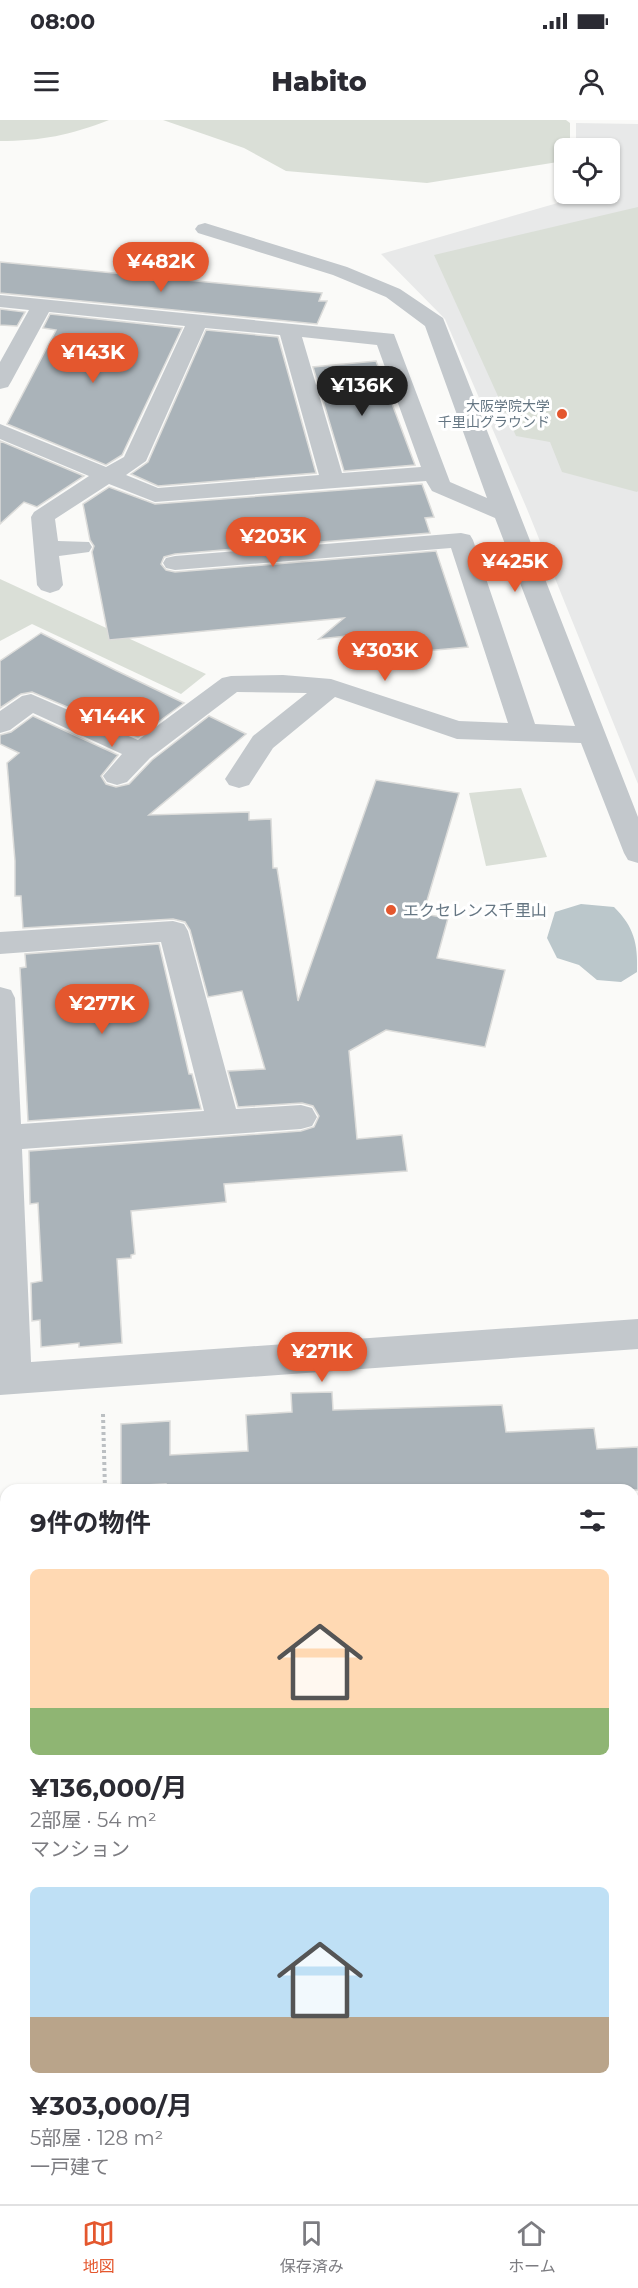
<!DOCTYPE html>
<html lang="ja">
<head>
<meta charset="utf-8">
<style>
	:root { --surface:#fff; --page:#f2f2f3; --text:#2b2b33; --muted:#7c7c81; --line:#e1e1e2; --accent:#e4572e }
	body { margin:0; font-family:Montserrat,"Noto Sans JP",sans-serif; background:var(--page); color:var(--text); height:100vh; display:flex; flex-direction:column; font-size:22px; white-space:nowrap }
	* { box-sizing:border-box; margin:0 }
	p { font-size:20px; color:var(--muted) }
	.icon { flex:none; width:33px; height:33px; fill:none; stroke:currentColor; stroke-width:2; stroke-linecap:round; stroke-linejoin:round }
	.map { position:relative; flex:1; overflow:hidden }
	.panel { position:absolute; left:0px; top:1364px; width:639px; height:722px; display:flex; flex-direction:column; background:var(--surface); border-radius:18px 18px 0 0; box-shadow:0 2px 4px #0004 }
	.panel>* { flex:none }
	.fabs { position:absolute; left:554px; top:18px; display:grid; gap:12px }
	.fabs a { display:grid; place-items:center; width:66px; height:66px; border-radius:9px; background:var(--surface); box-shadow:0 2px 4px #0004; font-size:30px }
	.price { position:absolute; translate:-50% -51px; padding:0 14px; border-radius:21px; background:var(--accent); color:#fff; font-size:20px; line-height:39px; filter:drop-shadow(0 2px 3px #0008) }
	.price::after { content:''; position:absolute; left:50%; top:36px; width:18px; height:14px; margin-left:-9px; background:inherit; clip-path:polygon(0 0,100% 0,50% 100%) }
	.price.current { background:#222; color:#fff }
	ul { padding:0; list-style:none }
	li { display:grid; align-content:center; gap:12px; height:318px; padding:0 30px }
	li span { display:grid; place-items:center; height:186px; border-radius:9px; color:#555 }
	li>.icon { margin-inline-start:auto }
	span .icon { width:108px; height:108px; fill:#fffc; stroke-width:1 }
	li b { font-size:26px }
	h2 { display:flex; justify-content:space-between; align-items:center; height:72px; padding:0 30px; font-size:26px }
	.status { display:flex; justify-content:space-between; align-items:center; height:42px; padding:0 30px; background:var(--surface); direction:ltr }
	.status svg { height:16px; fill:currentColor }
	header { display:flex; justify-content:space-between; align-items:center; height:78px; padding:0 30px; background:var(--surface); font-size:27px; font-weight:800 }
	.menu { display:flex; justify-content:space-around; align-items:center; height:84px; border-top:2px solid var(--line); background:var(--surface); font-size:16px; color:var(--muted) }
	.menu a { display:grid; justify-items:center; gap:3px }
	.menu .current { color:var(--accent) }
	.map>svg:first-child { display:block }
	.built { fill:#e8e9e9 }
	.green { fill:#dadfd7 }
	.water { fill:#bbc7cb }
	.building { fill:#aab3b9; stroke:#dcdcda; stroke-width:1.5 }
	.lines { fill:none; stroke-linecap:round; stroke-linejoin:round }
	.path-far1 { stroke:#bbbfc2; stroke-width:4; stroke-dasharray:3 3; stroke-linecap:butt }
	.path { stroke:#bbbfc2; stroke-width:4.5; stroke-dasharray:4 4; stroke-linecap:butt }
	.minor { fill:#c3c8cc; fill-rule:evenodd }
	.poi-dot { fill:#e4572e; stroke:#fff; stroke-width:2 }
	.labels { text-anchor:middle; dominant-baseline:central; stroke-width:6; stroke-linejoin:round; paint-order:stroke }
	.far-poi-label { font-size:14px; fill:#657683; stroke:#fff; text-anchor:end }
	.poi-label { font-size:16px; fill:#657683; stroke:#fff; text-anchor:start }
</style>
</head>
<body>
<div class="status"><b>08:00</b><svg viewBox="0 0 49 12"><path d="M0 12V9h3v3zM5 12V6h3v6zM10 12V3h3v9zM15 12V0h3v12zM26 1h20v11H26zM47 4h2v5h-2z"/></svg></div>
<header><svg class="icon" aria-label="menu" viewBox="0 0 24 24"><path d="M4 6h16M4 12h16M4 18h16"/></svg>Habito<svg class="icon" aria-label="person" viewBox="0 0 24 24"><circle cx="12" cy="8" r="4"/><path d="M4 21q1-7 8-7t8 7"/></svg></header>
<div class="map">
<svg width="638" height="2084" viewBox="0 0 638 2084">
	<rect width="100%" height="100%" fill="#fafaf8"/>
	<!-- built -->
	<path class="built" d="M 576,3 L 638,4 L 638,664 L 527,389 L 445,199 L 381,134 L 575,78 L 576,74 L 609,74 L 609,28 L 576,28 Z"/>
	<!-- green -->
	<path class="green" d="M 0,0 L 109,0 C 71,15 41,21 0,21 Z
		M 163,0 L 566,0 L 570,3 L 570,28 L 564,28 L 564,41 L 427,63 L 286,51 L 244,28 Z
		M 638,87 L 638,371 L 637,372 L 562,352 L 550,322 L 516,316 L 434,135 Z
		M 0,459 L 206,554 L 181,574 L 32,504 L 0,521 Z
		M 521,668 L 547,737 L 486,746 L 469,673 Z
		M 6,1464 L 6,1721 L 0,1721 L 0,1466 Z"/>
	<!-- water -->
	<path class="water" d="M 581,784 L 614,787 C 634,807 638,823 637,852 L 621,862 L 597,860 L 579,845 L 557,838 L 547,818 L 555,792 Z"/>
	<!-- building -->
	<path class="building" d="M 0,142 L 322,173 L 319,181 L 327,181 L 317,204 L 0,173 Z
		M 0,189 L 25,192 L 17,206 L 0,205 Z
		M 50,194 L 182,208 L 122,335 L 106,345 L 7,304 L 56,210 L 43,208 Z
		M 206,210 L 278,217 L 316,353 L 158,366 L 131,354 L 148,342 Z
		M 376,241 L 415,345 L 344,351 L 313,247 Z
		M 0,321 L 84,356 L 37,387 L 24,382 L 0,404 Z
		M 422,364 L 434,397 L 425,398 L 430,413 L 175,434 L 164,437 L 161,444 L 166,450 L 175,452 L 436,431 L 468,527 L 371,536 L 365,514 L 319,519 L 344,498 L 109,520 L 92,432 L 94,426 L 90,420 L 83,384 L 109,367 L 155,384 Z
		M 41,513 L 115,550 L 184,583 L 138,617 L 32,572 L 21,574 L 0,588 L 0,541 Z
		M 33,596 L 118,635 L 101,656 L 106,664 L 116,667 L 129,664 L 152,640 L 209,596 L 246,614 L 149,695 L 249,692 L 249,700 L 271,699 L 273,748 L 277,748 L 298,881 L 376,660 L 459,673 L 423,794 L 448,798 L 437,838 L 505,850 L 485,927 L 386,910 L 349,931 L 357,1019 L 402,1015 L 407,1051 L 224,1064 L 226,1082 L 131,1091 L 135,1134 L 131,1135 L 131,1138 L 117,1139 L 122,1223 L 79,1227 L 79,1223 L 41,1227 L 40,1200 L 32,1201 L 31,1163 L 42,1161 L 38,1083 L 30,1084 L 29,1031 L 301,1011 L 314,1007 L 319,996 L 313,986 L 302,983 L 238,987 L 228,951 L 265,949 L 242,871 L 208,877 L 190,810 L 185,802 L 173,799 L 23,808 L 21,776 L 15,776 L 15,741 L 7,643 L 19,633 L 0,624 L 0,615 L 11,612 Z
		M 159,824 L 189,954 L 192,954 L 201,989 L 28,1001 L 20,848 L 26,847 L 25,834 Z
		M 332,1272 L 333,1290 L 502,1285 L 506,1312 L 594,1308 L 597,1329 L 638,1327 L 638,1370 L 166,1370 L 166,1364 L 121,1366 L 121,1304 L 170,1301 L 170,1335 L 248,1331 L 246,1295 L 292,1292 L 291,1273 Z"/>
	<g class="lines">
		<!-- path-far1 -->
		<path class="path-far1" d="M 103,1294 L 105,1370"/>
		<!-- path -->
		<path class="path" d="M 0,1555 L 6,1549"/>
		<!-- minor -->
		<path class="minor" d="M 205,103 L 347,147 L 400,169 L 443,198 L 638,697 L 638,743 L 628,740 L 624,733 L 581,623 L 457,619 L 335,577 L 273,628 L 249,665 L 239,668 L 229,665 L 225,659 L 253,616 L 307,573 L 237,572 L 150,638 L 127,662 L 117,665 L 107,662 L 103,656 L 122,634 L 33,593 L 10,610 L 0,613 L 0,591 L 22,576 L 31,574 L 138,620 L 222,558 L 231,556 L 283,555 L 331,559 L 459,601 L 508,603 L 451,428 L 175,450 L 166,448 L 163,443 L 166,438 L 175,436 L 461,413 L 470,415 L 473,420 L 535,604 L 575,606 L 495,398 L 432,371 L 426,361 L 155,382 L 109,364 L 55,399 L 58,421 L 89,422 L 92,427 L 89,432 L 59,436 L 63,465 L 59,470 L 50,473 L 41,470 L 37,465 L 31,397 L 34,392 L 89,356 L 0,319 L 0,304 L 106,347 L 124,337 L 185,206 L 49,192 L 11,262 L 8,267 L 0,269 L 0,242 L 29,190 L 0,187 L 0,175 L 394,214 L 450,362 L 487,378 L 425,206 L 386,177 L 333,155 L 198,113 L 195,109 L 198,105 ZM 205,208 L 280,215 L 319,355 L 158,368 L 126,355 L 146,341 ZM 302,217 L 377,225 L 421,347 L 342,353 Z
			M 173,801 L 184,804 L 188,811 L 236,989 L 301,985 L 312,988 L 317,997 L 312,1006 L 301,1009 L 22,1029 L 31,1242 L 638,1199 L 638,1229 L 0,1275 L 0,867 L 11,870 L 15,878 L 21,1004 L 204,991 L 161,822 L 0,834 L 0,812 Z
			M 633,1625 L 638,1625 L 638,1665 L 633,1665 Z
			M 0,1785 L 6,1788 L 6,1835 L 0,1832 Z
			M 6,1879 L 6,1934 L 0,1937 L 0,1881 Z
			M 633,1916 L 638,1917 L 638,1963 L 633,1962 Z"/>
	</g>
	<!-- markers -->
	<g class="poi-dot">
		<circle cx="562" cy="294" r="6"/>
		<circle cx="391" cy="790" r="6"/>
	</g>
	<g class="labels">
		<!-- far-poi labels -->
		<g class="far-poi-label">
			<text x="550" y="286">大阪学院大学<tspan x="550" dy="16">千里山グラウンド</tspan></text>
		</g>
		<!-- poi labels -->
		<g class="poi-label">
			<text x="403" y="790">エクセレンス千里山</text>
		</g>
	</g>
</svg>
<div class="fabs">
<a><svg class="icon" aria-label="locate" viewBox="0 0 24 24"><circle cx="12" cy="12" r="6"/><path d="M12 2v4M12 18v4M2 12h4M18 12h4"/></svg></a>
</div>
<b class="price" style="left:161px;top:173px">¥482K</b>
<b class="price" style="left:93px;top:264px">¥143K</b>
<b class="price current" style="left:362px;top:297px">¥136K</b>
<b class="price" style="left:273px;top:448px">¥203K</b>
<b class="price" style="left:515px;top:473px">¥425K</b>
<b class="price" style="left:385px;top:562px">¥303K</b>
<b class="price" style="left:112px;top:628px">¥144K</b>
<b class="price" style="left:102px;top:915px">¥277K</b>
<b class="price" style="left:322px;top:1263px">¥271K</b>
<section class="panel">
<h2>9件の物件<svg class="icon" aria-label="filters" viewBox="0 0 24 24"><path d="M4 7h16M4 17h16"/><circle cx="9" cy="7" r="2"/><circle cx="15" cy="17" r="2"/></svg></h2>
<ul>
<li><span style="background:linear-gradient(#ffd9b3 75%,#8fb573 0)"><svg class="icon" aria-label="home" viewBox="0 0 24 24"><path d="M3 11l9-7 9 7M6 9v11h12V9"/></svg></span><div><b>¥136,000/月</b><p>2部屋 · 54 m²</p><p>マンション</p></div></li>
<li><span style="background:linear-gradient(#bfe0f5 70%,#b9a48a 0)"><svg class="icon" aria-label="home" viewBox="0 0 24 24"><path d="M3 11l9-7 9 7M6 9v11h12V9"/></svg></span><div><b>¥303,000/月</b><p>5部屋 · 128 m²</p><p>一戸建て</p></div></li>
</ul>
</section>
</div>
<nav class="menu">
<a class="current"><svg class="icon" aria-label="map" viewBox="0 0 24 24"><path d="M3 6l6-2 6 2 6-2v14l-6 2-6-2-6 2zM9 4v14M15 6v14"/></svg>地図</a>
<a><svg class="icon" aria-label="saved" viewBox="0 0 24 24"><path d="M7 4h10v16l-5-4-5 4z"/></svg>保存済み</a>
<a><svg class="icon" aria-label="home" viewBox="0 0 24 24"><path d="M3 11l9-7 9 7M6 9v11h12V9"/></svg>ホーム</a>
</nav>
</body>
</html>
